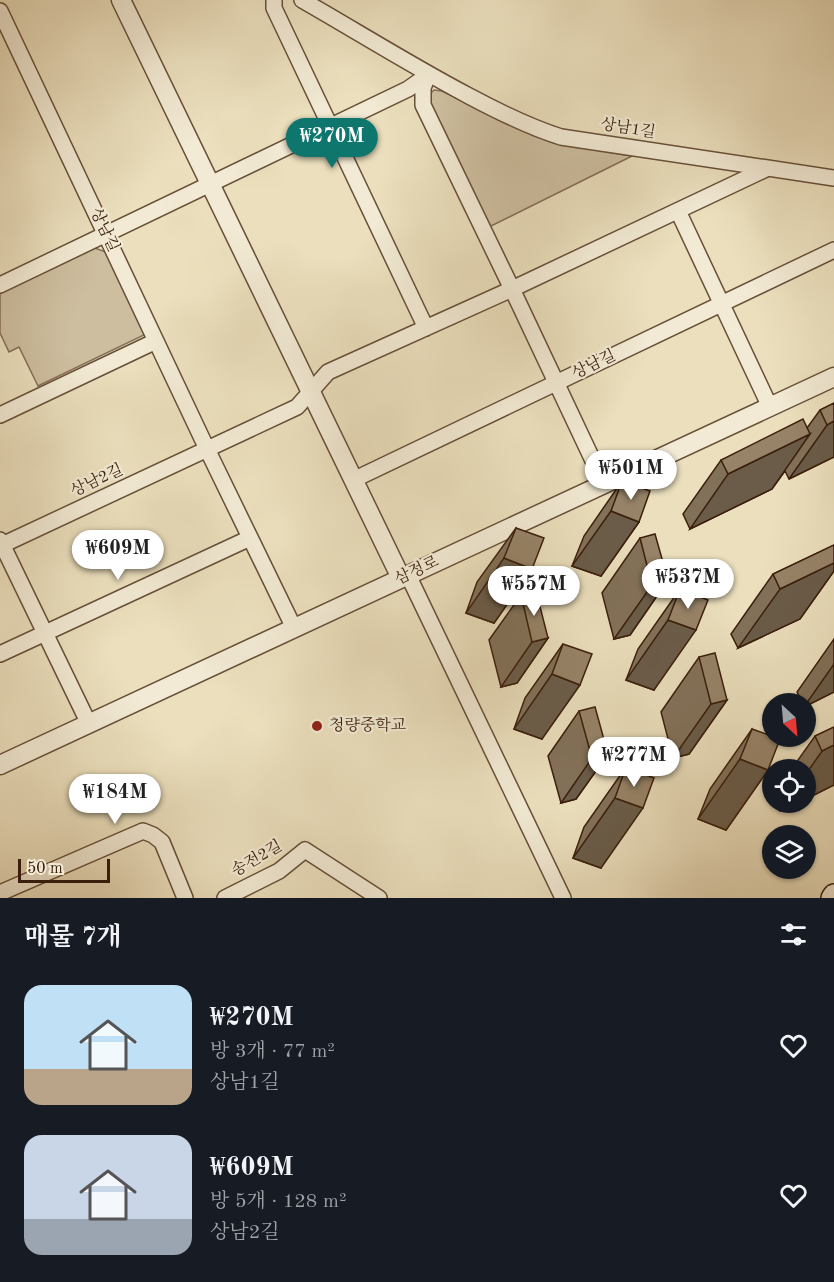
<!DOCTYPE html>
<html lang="ko">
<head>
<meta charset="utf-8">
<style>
	:root { --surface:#171b24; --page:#20242c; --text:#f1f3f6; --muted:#9ea1a6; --accent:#0f766e }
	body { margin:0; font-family:"Old Standard TT","Noto Serif KR",serif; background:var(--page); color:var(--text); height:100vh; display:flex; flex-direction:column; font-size:22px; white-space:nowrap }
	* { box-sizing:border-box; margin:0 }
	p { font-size:20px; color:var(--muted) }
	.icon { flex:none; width:33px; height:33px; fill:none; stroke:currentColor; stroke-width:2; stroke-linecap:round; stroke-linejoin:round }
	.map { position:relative; height:898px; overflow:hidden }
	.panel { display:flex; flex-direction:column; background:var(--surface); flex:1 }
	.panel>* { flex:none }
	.needle { width:39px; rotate:154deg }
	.fabs { position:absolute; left:762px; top:693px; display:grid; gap:12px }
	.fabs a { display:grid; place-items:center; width:54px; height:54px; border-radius:50%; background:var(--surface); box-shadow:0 2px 4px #0004; font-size:30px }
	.scale { position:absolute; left:18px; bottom:15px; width:92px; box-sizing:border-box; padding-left:6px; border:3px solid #3b1f0c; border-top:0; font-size:16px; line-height:21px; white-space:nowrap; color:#3b1f0c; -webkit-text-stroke:4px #f2ead4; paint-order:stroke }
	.price { position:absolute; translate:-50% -51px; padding:0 14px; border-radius:21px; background:#fff; color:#222; font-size:20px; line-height:39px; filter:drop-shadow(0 2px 3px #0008) }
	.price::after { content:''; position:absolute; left:50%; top:36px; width:18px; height:14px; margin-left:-9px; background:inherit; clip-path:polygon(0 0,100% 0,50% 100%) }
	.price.active { background:var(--accent); color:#fff }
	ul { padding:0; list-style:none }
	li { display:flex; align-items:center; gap:18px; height:150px; padding:0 24px }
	li span { display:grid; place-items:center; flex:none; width:168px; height:120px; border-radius:18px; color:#555 }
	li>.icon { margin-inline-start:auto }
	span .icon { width:72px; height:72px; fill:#fffc; stroke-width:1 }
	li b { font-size:26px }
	h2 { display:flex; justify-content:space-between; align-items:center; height:72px; padding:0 24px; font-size:26px }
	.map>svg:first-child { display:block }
	.green { fill:#cdbe9f; stroke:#846e56; stroke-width:1.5 }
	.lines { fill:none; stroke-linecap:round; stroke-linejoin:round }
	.minor-casing { stroke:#674f38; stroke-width:18 }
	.tertiary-casing { stroke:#674f38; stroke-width:21 }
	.secondary-casing { stroke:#3b1f0c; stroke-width:24 }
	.minor { stroke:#f2ead4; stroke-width:15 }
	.tertiary { stroke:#f2ead4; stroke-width:18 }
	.secondary { stroke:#f2ead4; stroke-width:21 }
	.wall { fill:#827159; stroke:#3b1f0c; stroke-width:1.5 }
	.shaded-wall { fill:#6a5c49; stroke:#3b1f0c; stroke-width:1.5 }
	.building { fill:#978368; stroke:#3b1f0c; stroke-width:1.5 }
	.poi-dot { fill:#8f2418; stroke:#f2ead4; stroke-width:2 }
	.labels { text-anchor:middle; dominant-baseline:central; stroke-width:4.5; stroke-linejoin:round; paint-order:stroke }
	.street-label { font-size:16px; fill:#3b1f0c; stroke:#f2ead4 }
	.poi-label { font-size:16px; fill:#3b1f0c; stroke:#f2ead4; text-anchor:start }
</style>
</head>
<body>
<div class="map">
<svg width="834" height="898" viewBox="0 0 834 898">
	<rect width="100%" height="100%" fill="#ebdfbd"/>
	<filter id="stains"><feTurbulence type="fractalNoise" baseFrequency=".00333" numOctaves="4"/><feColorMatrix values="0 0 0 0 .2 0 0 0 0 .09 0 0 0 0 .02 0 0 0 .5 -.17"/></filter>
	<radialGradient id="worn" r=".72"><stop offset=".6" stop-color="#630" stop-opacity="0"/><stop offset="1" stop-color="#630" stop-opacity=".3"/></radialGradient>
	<!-- green -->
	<path class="green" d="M 434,90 L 442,91 L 532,135 L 554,143 L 632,156 L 489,227 L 427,101 L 428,96 Z
		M 92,247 L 106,252 L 146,334 L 38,386 L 19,347 L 9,352 L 0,333 L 0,291 Z"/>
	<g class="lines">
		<!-- minor casing -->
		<g class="minor-casing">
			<path id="minor" d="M 274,0 L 274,8 L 426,328
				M 302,0 C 358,32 412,66 469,96 C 499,112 529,127 561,137 L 834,178
				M 0,11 L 207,449 L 294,628
				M 428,75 L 423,88 L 423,105 L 512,289 L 604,484
				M 678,211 L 770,407
				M 0,285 L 408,89 L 428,75
				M 0,415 L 156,341
				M 353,480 L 834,250
				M 0,540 L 89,724
				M 0,546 L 297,407 L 328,372 L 512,289 L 768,168
				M 408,575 L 563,898
				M 0,654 L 250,538
				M 0,893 L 143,831 L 153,835 L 162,842 L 185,898
				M 225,898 L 279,871 L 305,850 L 379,898"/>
		</g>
		<!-- tertiary casing -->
		<g class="tertiary-casing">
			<path id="tertiary" d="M 121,0 L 401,578
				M 0,765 L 834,377"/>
		</g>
		<!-- secondary casing -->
		<g class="secondary-casing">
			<path id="secondary" d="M 832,898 L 834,895"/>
		</g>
		<!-- minor -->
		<use href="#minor" class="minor"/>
		<!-- tertiary -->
		<use href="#tertiary" class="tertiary"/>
		<!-- secondary -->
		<use href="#secondary" class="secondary"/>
	</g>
	<!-- wall -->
	<path class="wall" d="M 834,403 L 834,457 L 789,479 L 785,471 L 772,489 L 690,529 L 683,514 L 721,460 L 807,428 L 820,410 Z
		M 622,481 L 639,522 L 601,576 L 572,566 L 584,536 Z
		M 516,528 L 532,569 L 494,623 L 466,613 L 477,582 Z
		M 640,538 L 668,580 L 630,635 L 614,639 L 602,593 Z
		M 834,545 L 834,571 L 800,619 L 738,648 L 731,634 L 773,574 Z
		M 680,589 L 654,690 L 626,680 L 638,649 Z
		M 521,595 L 548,638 L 517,683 L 501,687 L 489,640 Z
		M 834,639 L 834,692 L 806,706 L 806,704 L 803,704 L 797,692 Z
		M 563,644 L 542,739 L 514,729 L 525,698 Z
		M 699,657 L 727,700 L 689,754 L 673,758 L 661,712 Z
		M 579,711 L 608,754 L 576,799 L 561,803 L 548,756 Z
		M 834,727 L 834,785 L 806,799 L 806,770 L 791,770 L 815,736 Z
		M 752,729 L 768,770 L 726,830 L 698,819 L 710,789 Z
		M 626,767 L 601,868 L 573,858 L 584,827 Z
		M 776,802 L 797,802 L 780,811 Z"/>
	<!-- shaded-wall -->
	<path class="shaded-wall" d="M 834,421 L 834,457 L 789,479 L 827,425 Z
		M 810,434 L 772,489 L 690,529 L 728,474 Z
		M 611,511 L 639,522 L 601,576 L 572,566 Z
		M 504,558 L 532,569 L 494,623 L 466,613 Z
		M 834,563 L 834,571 L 800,619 L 738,648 L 780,589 Z
		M 668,580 L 630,635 L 614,639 L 652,585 Z
		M 668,620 L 696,630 L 654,690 L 626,680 Z
		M 548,638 L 517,683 L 501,687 L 532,642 Z
		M 834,664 L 834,692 L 806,706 L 806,704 Z
		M 552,674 L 580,685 L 542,739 L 514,729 Z
		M 727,700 L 689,754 L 673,758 L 711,704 Z
		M 834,745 L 834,785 L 806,799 L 806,774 L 822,751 Z
		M 608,754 L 576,799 L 561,803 L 592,758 Z
		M 740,759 L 768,770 L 726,830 L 698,819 Z
		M 615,798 L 643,808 L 601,868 L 573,858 Z
		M 786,802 L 797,802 L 780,811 Z"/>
	<!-- building -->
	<path class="building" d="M 834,403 L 834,421 L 827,425 L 820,410 Z
		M 803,419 L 810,434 L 728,474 L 721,460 Z
		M 622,481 L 650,491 L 639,522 L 611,511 Z
		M 516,528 L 544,538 L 532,569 L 504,558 Z
		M 655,534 L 668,580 L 652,585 L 640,538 Z
		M 834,545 L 834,563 L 780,589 L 773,574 Z
		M 680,589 L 708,600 L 696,630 L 668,620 Z
		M 536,591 L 548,638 L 532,642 L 521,595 Z
		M 563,644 L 592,654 L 580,685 L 552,674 Z
		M 715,653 L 727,700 L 711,704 L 699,657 Z
		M 595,707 L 608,754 L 592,758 L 579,711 Z
		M 834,727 L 834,745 L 822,751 L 815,736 Z
		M 752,729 L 780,739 L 768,770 L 740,759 Z
		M 626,767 L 654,778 L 643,808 L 615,798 Z"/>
	<!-- markers -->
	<circle class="poi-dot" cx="317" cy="726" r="6"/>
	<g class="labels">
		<!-- street labels -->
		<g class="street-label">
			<text transform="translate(628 129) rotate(9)">상남1길</text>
			<text transform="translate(104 230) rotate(65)">상남길</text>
			<text transform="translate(594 365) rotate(-26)">상남길</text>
			<text transform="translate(97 481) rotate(-25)">상남2길</text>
			<text transform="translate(417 571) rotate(-25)">삼정로</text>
			<text transform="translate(257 859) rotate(-30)">송전2길</text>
		</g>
		<!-- poi labels -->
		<g class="poi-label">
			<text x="329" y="726">청량중학교</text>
		</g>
	</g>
	<rect width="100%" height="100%" filter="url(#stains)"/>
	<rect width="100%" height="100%" fill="url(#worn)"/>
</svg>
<div class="fabs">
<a><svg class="needle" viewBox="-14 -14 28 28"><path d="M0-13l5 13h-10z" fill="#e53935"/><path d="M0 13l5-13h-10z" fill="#9ea1a6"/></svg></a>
<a><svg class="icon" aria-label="locate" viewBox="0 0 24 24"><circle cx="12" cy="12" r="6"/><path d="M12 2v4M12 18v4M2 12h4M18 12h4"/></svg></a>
<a><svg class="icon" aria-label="layers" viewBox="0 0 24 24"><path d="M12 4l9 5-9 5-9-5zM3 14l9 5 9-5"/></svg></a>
</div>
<div class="scale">50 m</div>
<b class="price active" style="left:332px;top:169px">₩270M</b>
<b class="price" style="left:631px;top:501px">₩501M</b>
<b class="price" style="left:118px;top:581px">₩609M</b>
<b class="price" style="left:688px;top:610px">₩537M</b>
<b class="price" style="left:534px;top:617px">₩557M</b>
<b class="price" style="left:634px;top:788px">₩277M</b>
<b class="price" style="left:115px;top:825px">₩184M</b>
</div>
<section class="panel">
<h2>매물 7개<svg class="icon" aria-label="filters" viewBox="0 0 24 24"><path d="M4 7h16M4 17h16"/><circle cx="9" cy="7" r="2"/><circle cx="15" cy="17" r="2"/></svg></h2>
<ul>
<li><span style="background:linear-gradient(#bfe0f5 70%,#b9a48a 0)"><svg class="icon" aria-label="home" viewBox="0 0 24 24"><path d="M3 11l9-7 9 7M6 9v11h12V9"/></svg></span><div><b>₩270M</b><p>방 3개 · 77 m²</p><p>상남1길</p></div><svg class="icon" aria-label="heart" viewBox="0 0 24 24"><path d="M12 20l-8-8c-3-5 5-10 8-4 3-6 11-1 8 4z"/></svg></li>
<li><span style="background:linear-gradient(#c9d6e8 70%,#9aa5b1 0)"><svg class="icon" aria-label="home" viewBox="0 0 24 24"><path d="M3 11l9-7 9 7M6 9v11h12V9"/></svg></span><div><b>₩609M</b><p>방 5개 · 128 m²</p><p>상남2길</p></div><svg class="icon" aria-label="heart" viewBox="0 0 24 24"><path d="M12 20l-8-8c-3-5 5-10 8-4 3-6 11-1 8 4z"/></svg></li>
</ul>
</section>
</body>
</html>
